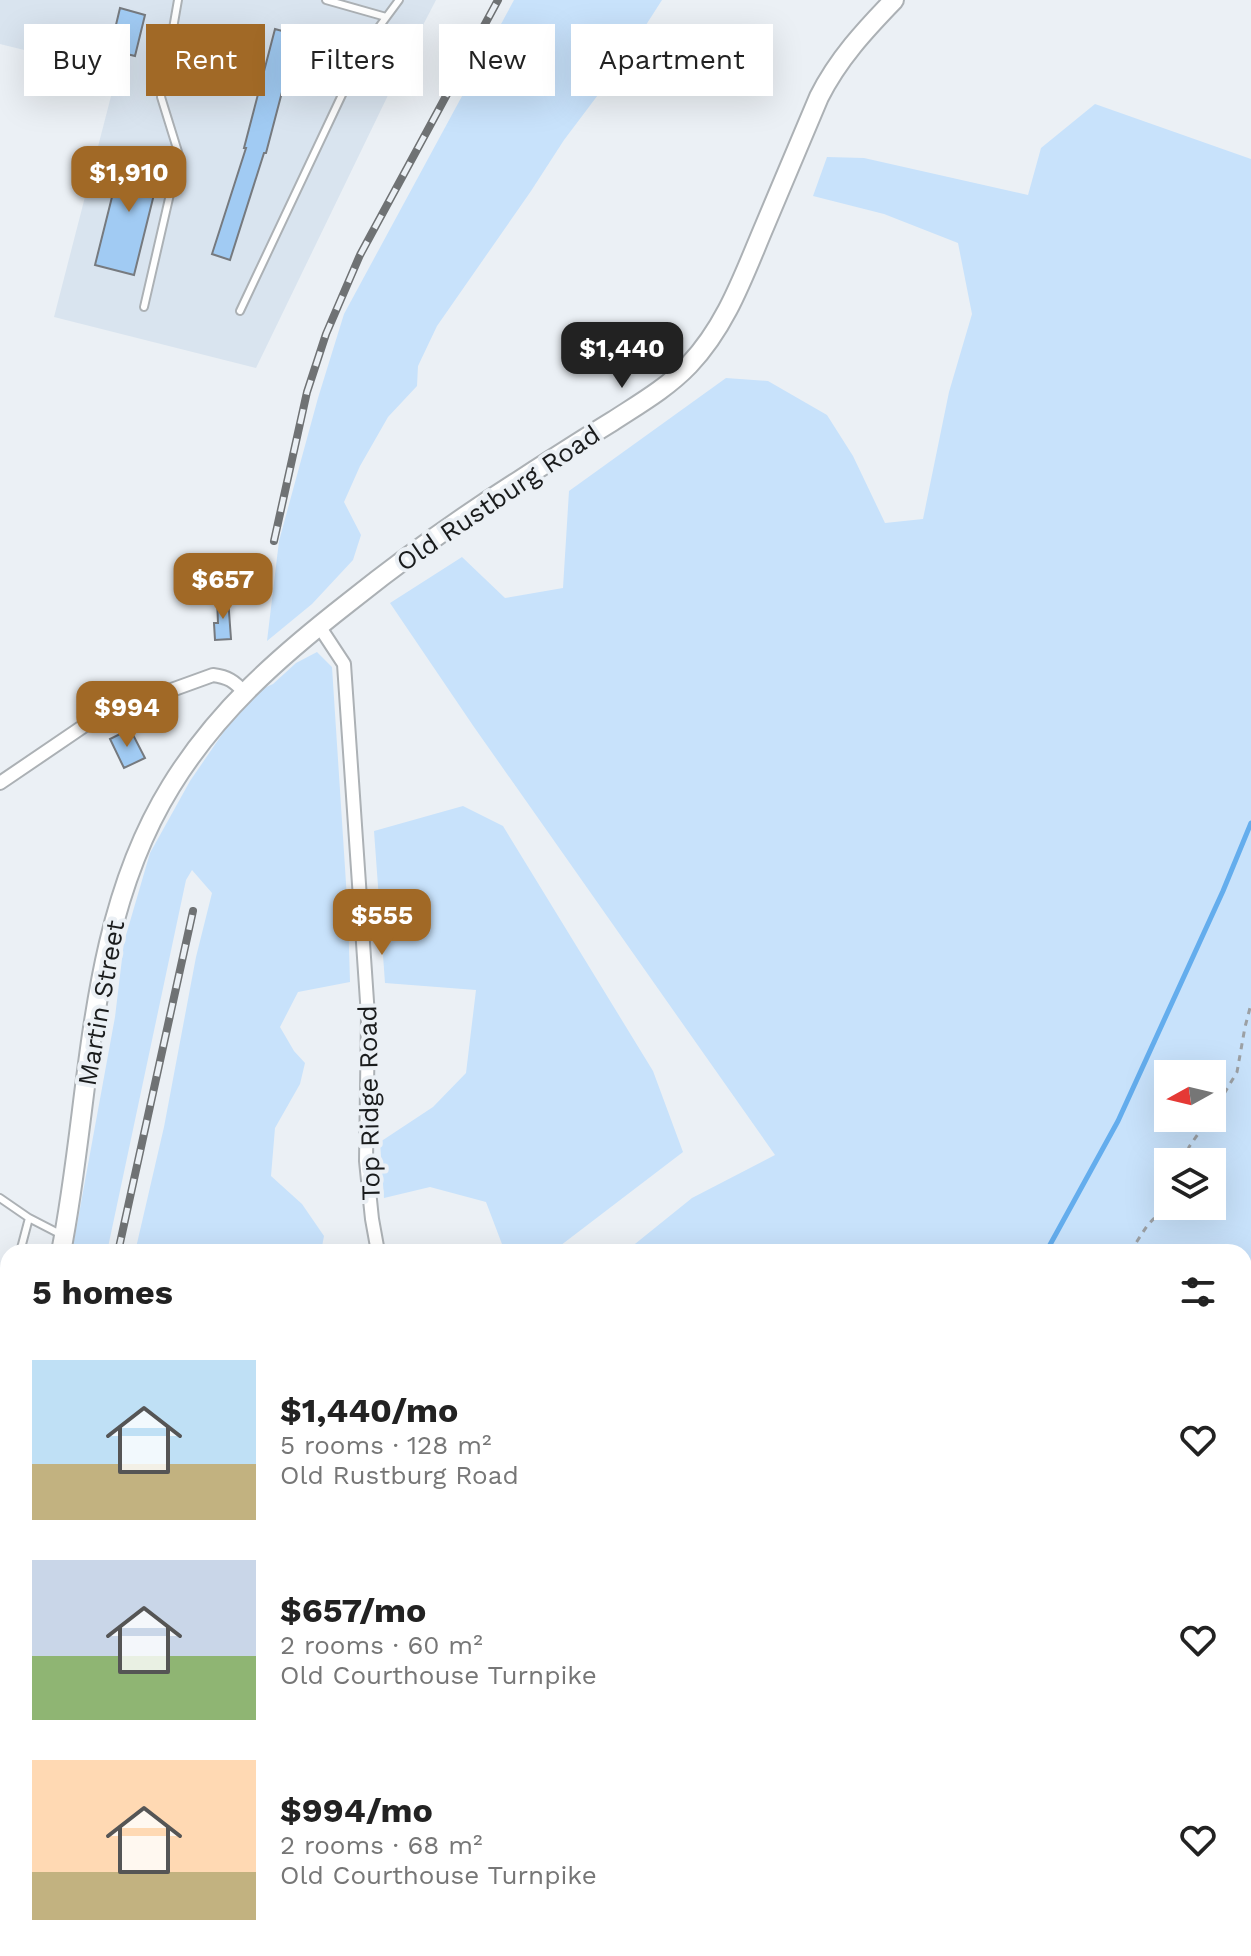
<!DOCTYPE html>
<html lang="en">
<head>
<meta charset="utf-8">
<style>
	:root { --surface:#fff; --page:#f2f2f2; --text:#222; --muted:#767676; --accent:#a16926 }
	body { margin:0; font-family:"Work Sans",sans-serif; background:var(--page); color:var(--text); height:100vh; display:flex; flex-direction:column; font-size:30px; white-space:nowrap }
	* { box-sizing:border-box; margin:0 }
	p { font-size:26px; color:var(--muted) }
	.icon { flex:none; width:44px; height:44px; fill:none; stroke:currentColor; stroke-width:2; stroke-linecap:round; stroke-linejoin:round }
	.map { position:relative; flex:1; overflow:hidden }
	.details { position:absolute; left:0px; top:1244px; width:1252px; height:712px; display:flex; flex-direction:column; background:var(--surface); border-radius:24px 24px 0 0; box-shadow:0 8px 32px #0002 }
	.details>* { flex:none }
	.hud { position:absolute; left:24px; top:24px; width:800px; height:72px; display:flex; gap:16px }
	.needle { width:52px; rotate:262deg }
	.tools { position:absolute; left:1154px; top:1060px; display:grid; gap:16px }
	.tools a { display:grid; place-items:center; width:72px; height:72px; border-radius:0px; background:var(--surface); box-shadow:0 8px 32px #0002; font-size:40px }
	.price { position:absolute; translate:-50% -68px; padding:0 18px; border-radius:16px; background:var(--accent); color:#fff; font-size:26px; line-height:52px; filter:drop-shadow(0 2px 4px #0008) }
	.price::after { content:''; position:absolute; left:50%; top:48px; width:24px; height:18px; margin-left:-12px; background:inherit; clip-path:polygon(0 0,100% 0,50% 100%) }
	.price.current { background:#222; color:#fff }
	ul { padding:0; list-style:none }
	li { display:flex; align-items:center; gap:24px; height:200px; padding:0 32px }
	li span { display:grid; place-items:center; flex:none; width:224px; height:160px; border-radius:0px; color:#555 }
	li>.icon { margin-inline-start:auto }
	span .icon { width:96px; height:96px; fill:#fffc; stroke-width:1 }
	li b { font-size:34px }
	h2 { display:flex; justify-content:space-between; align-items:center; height:96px; padding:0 32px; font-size:34px }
	.pill { padding:0 28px; border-radius:0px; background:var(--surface); box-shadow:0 8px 32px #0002; font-size:28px; line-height:72px }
	.pill.current { background:var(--accent); color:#fff }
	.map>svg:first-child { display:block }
	.built { fill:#d9e4ef }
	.green { fill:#c8e2fb; fill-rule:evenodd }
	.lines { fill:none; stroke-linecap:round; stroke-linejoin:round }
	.stream { stroke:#64aded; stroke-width:5 }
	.building { fill:#a1cbf3; stroke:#767a7f; stroke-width:2 }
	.lane-casing { stroke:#acb1b5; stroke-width:10 }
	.street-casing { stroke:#acb1b5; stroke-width:16 }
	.secondary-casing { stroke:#acb1b5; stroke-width:22 }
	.highway-casing { stroke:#acb1b5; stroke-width:26 }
	.path { stroke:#9ca0a4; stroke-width:3; stroke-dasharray:6 6; stroke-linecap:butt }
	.lane { stroke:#fff; stroke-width:6 }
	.street { stroke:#fff; stroke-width:12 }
	.secondary { stroke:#fff; stroke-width:18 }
	.highway { stroke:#fff; stroke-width:22 }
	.rail-casing { stroke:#6f7274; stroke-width:8 }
	.rail { stroke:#ebf0f5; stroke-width:5; stroke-dasharray:15; stroke-linecap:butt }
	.labels { text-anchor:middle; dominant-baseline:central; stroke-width:8; stroke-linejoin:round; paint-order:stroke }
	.street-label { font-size:26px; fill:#1a1c1d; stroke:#ebf0f5 }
</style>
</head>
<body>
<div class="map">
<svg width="1251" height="1956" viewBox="0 0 1251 1956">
	<rect width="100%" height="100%" fill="#ebf0f5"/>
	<!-- built -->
	<path class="built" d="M 0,0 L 436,0 L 407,56 L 256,368 L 54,317 L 117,73 L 0,44 Z"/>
	<!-- green -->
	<path class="green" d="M 514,0 L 662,0 L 619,67 L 564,140 L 531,191 L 437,326 L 418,366 L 417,386 L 388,417 L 360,466 L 344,502 L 361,535 L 353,560 L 312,604 L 267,641 L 279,541 L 318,398 L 344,314 Z
		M 1095,104 L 1251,159 L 1251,1956 L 266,1956 L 267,1948 L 1244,1948 L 1244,1252 L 625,1252 L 692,1198 L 775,1155 L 474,727 L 390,603 L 462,557 L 505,598 L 563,588 L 569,491 L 726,378 L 768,381 L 827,415 L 853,456 L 885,523 L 923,519 L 949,392 L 972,314 L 958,243 L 884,214 L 813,196 L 827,157 L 864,158 L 1028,195 L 1041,148 ZM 1212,1074 L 1212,1118 L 1168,1118 L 1168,1074 ZM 1212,1162 L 1212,1206 L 1168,1206 L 1168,1162 Z
		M 317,652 L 332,667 L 348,914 L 350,982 L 298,992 L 280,1027 L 294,1051 L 305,1063 L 300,1084 L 275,1128 L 271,1176 L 302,1204 L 324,1236 L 321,1252 L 135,1252 L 164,1127 L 196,957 L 212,893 L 192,870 L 186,880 L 107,1252 L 72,1252 L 115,1017 L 124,942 L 150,853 L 190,781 L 236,714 L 257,691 L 273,684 L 296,663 Z
		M 463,806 L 503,826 L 653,1071 L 683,1152 L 552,1252 L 505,1252 L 486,1202 L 430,1187 L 384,1198 L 380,1142 L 433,1107 L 466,1073 L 476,990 L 385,983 L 374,831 Z
		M 82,1948 L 248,1948 L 247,1956 L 85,1956 Z"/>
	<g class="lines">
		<!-- stream -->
		<path class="stream" d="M 1046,1252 L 1118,1121 L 1223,891 L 1251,823"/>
	</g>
	<!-- building -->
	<path class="building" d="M 120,8 L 145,15 L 135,56 L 110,50 Z
		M 275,29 L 297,35 L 266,153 L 264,153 L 230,260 L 212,254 L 246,148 L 244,148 Z
		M 123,153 L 162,162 L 134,275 L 95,265 Z
		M 217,598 L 228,598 L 231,639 L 215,640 L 214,623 L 218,623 Z
		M 130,729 L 145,758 L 124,768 L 110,739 Z"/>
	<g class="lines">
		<!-- lane casing -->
		<g class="lane-casing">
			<path id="lane" d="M 326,0 L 386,17
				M 144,307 L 179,155 L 161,97 L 178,0
				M 240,311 L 365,46 L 399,0
				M 0,1198 L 29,1218 L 60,1234
				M 20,1252 L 29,1218
				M 0,1339 L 8,1322
				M 257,1956 L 259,1948"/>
		</g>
		<!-- street casing -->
		<g class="street-casing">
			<path id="street" d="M 319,626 L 344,664 L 368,1016 L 366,1161 L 372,1219 L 378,1252
				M 0,783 L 97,717 L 213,675 C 228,677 234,681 244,692"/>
		</g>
		<!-- secondary casing -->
		<g class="secondary-casing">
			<path id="secondary" d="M 61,1252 C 92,1096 85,925 171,786 C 217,711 279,657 348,603 C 403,559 460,518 520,480 C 551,460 582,440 613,421 C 639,404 667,388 689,365 C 727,325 744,274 765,225 C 783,182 801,139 819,97 C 838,59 865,30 894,0
				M 0,1530 L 8,1493"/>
		</g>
		<!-- highway casing -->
		<g class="highway-casing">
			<path id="highway" d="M 0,1808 L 8,1827
				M 0,1913 L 8,1932
				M 15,1948 L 18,1956
				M 58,1948 L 61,1956"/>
		</g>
		<!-- path -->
		<path class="path" d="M 1212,1114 L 1237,1072 L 1245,1027 L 1251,1004
			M 1185,1162 L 1189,1147 L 1209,1118
			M 1130,1252 L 1147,1226 L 1168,1203
			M 1244,1365 L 1251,1363
			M 773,1948 L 777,1956
			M 582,1956 L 585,1948"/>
		<!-- lane -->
		<use href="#lane" class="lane"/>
		<!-- street -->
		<use href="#street" class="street"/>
		<!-- secondary -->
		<use href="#secondary" class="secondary"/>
		<!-- highway -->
		<use href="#highway" class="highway"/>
		<!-- rail casing -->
		<g class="rail-casing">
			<path id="rail" d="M 274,541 L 307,392 L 326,334 L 360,255 L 498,0
				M 118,1252 L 193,911
				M 0,1717 L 8,1696"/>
		</g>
		<!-- rail -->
		<use href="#rail" class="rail"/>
	</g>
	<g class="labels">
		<!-- street labels -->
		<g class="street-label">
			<text transform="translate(498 498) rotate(-34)">Old Rustburg Road</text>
			<text transform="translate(101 1003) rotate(-80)">Martin Street</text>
			<text transform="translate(369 1103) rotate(-91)">Top Ridge Road</text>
		</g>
	</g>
</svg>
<div class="tools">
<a><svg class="needle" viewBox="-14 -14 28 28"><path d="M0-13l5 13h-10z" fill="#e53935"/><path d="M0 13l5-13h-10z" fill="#767676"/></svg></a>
<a><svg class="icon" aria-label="layers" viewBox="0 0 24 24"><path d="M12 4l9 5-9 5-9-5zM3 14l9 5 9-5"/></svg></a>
</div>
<b class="price" style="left:129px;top:214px">$1,910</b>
<b class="price current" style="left:622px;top:390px">$1,440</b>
<b class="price" style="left:223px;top:621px">$657</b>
<b class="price" style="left:127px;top:749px">$994</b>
<b class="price" style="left:382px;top:957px">$555</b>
<div class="hud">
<a class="pill">Buy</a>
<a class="pill current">Rent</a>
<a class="pill">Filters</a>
<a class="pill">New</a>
<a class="pill">Apartment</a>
</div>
<section class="details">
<h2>5 homes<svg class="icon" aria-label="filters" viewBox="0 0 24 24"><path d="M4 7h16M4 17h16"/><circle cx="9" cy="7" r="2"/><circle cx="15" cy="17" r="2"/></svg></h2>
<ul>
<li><span style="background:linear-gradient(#bfe0f5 65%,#c2b280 0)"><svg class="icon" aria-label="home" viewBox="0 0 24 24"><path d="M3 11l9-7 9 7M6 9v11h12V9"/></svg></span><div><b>$1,440/mo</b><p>5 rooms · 128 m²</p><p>Old Rustburg Road</p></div><svg class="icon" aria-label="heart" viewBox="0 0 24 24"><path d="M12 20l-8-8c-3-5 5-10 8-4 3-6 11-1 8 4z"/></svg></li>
<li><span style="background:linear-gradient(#c9d6e8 60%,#8fb573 0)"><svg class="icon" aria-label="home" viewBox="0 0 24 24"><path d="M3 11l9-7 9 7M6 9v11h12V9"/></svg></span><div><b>$657/mo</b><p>2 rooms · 60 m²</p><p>Old Courthouse Turnpike</p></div><svg class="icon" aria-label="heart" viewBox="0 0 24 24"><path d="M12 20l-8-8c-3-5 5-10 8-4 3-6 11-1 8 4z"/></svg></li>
<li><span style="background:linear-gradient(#ffd9b3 70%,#c2b280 0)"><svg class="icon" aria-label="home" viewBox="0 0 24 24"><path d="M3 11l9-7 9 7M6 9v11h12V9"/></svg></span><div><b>$994/mo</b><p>2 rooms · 68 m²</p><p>Old Courthouse Turnpike</p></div><svg class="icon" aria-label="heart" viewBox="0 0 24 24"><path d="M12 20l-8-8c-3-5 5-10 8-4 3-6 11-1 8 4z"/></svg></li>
</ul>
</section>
</div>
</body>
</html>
